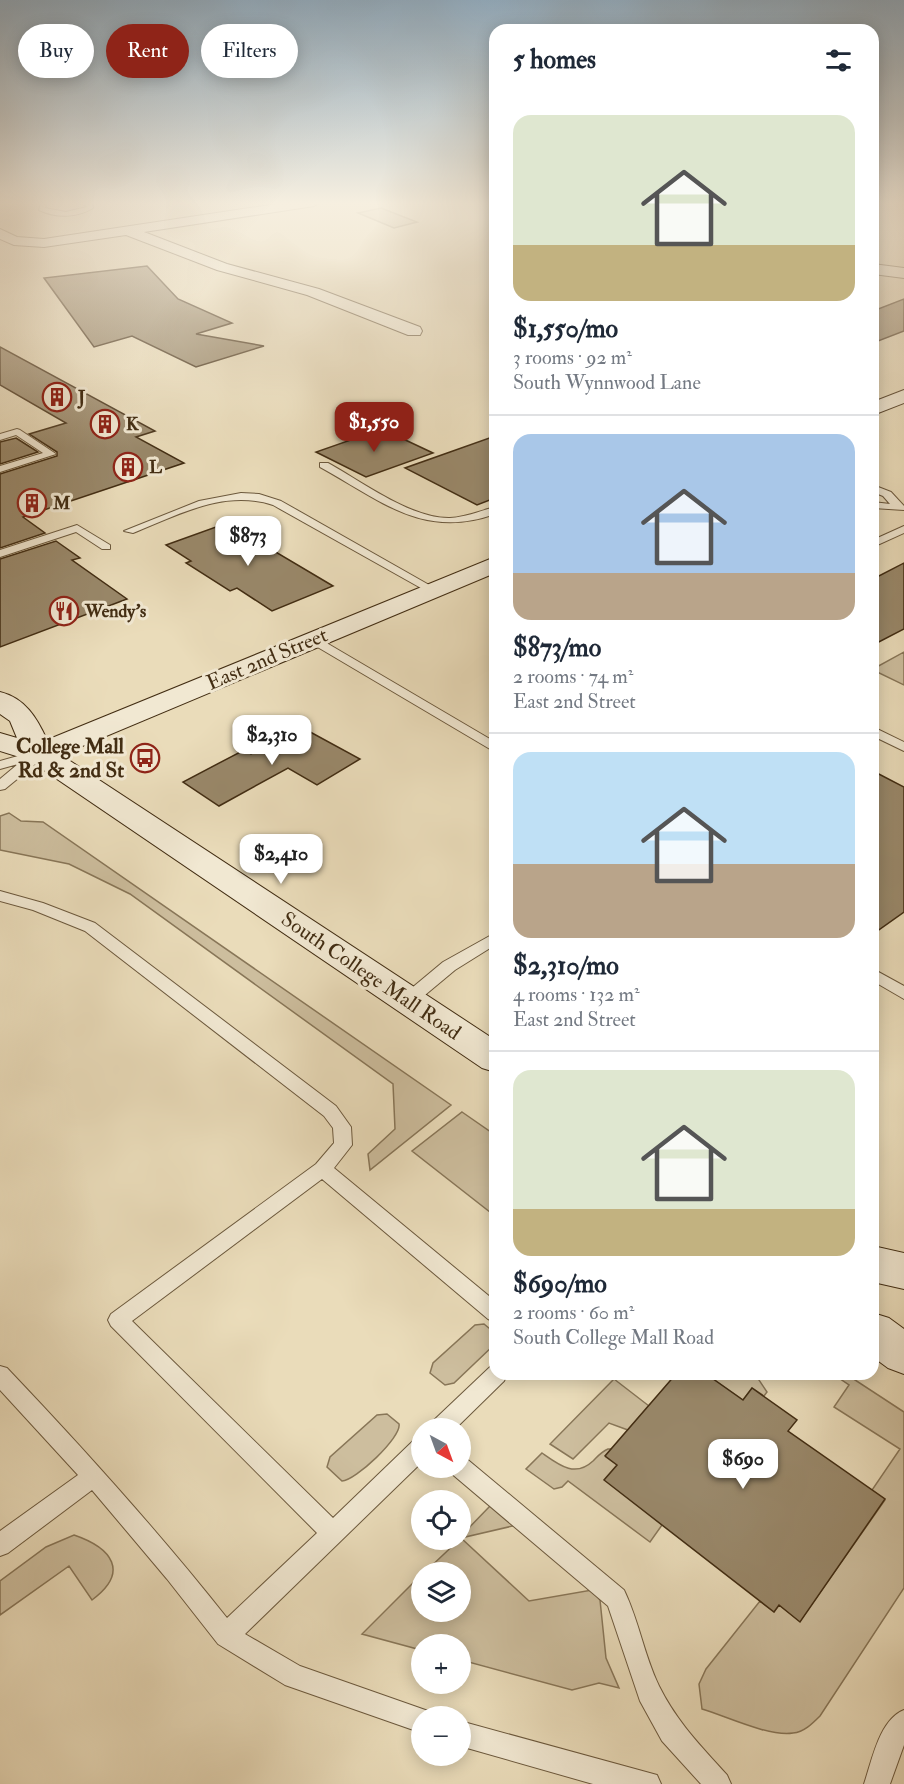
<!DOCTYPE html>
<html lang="en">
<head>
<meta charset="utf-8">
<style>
	:root { --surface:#fff; --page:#f2f2f3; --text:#1f2937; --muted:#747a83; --line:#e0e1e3; --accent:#8f2418 }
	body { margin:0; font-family:"IM FELL Double Pica",serif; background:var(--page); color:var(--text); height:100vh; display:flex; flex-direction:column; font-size:22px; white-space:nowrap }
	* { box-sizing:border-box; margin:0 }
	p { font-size:20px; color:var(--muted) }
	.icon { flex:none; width:33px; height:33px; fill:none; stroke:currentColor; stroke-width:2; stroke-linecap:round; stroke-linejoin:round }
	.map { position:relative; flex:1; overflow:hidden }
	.side { position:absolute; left:489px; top:24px; width:390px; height:1356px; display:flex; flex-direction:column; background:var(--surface); border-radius:18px; box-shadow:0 3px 15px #0003 }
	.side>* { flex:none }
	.top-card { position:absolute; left:18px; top:24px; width:381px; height:54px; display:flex; gap:12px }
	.needle { width:39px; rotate:139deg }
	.fabs { position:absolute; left:411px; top:1418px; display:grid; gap:12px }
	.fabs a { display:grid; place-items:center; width:60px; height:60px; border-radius:50%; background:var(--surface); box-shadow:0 3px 15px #0003; font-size:30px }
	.price { position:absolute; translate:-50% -51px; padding:0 14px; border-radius:12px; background:#fff; color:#222; font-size:20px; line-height:39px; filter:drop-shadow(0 2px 3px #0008) }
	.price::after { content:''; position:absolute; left:50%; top:36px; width:18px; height:14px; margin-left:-9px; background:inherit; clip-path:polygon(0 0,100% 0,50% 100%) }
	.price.on { background:var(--accent); color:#fff }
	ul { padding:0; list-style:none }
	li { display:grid; align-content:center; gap:12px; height:318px; padding:0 24px }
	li+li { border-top:2px solid var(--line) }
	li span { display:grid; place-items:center; height:186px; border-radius:18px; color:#555 }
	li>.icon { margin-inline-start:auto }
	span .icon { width:108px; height:108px; fill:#fffc; stroke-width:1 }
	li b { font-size:26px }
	h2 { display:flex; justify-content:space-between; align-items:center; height:72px; padding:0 24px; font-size:26px }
	.chip { padding:0 21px; border-radius:27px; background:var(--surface); box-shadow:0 3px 15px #0003; font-size:21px; line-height:54px }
	.chip.on { background:var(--accent); color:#fff }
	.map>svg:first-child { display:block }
	.green { fill:#cdbe9e; stroke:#887658; stroke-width:1.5 }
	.building { fill:#99886a; stroke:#422d13; stroke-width:1.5 }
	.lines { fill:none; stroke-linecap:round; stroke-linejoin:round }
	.lane-casing { stroke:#6c593d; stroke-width:2 }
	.street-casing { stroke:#6c593d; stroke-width:2 }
	.secondary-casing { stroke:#422d13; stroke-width:2 }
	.lane { fill:#f1e8d2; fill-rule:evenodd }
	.street { fill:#f1e8d2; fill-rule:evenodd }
	.secondary { fill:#f1e8d2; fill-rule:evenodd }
	.labels { text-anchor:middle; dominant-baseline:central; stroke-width:6; stroke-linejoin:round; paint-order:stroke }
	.far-poi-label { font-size:18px; font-weight:bold; fill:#422d13; stroke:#f1e8d2; text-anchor:start }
	.street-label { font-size:21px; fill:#422d13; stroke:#f1e8d2 }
	.poi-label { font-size:21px; font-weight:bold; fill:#422d13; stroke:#f1e8d2; text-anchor:end }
</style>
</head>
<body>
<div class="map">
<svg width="904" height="1784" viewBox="0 0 904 1784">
	<rect width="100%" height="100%" fill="#eadcba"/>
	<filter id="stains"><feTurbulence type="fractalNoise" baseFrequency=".00333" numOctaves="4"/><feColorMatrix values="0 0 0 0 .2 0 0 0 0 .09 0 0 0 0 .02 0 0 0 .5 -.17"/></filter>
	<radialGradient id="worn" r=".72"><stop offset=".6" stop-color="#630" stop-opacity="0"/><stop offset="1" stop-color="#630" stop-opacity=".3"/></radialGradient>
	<!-- green -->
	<path class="green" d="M 381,208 L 417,222 L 394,228 L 358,213 Z
		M 904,652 L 904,685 L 873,670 L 873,669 Z
		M 9,813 L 21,821 L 43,822 L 451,1105 L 370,1170 L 368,1154 L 395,1129 L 393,1084 L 130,894 L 69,864 L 0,850 L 0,816 Z
		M 462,1112 L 495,1135 L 495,1216 L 412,1151 Z
		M 484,1324 L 495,1333 L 495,1344 L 454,1383 L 445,1385 L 430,1373 L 433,1363 L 475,1325 Z
		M 706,1374 L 755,1374 L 767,1392 L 764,1396 L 752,1388 L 743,1400 Z
		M 833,1374 L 846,1374 L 904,1412 L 904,1588 L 820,1716 C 812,1724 804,1732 793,1733 C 769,1737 726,1716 702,1709 L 699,1684 L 706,1669 L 760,1601 L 774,1612 L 779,1605 L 800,1621 L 885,1500 L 872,1490 L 900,1449 L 834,1407 L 849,1385 Z
		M 614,1379 L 649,1406 L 628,1430 L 609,1423 L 573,1459 L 550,1444 Z
		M 387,1414 L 399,1424 C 402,1437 355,1481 342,1481 L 327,1467 L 330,1457 L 377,1415 Z
		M 608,1449 L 611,1449 L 606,1457 L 617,1465 L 662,1525 L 650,1542 L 568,1481 L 562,1487 L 554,1489 L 526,1469 L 542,1453 C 559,1465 575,1478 593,1461 C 598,1456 601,1452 608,1449 Z
		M 491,1505 L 517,1525 L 461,1538 L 461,1536 Z
		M 74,1535 C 112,1548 130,1572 92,1600 L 69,1566 L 0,1615 L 0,1581 L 46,1547 Z
		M 461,1538 L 529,1601 L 592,1590 L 600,1600 L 606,1658 L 619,1688 L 599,1683 L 572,1690 L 461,1660 L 460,1644 L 422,1644 L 421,1650 L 362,1634 L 421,1575 L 422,1611 L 460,1611 L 460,1572 L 425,1572 Z"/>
	<!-- building -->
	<path class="building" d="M 147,266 L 178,299 L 232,323 L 196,334 L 264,346 L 196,367 L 132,336 L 94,347 L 44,278 Z
		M 904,299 L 904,331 L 873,343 L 873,311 Z
		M 0,347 L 155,431 L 136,437 L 184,463 L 23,517 L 45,533 L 0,548 L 0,474 L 57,456 L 57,452 L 29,434 L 66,423 L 0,385 Z
		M 382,429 L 433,453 L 366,477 L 316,452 Z
		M 495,436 L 495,498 L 477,505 L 405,468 Z
		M 16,438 L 38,452 L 0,464 L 0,442 Z
		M 227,523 L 237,529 L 333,586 L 272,611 L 237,588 L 230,591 L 186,563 L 191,561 L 166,545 Z
		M 56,541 L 80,558 L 72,560 L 127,599 L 0,647 L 0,559 Z
		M 904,563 L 904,629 L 873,645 L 873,579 Z
		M 301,727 L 360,759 L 317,785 L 288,768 L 219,806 L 183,782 L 244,750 L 251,754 Z
		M 873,771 L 904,787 L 904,912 L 873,934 Z
		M 676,1374 L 706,1374 L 743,1400 L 752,1388 L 797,1420 L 788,1431 L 885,1499 L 800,1622 L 779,1605 L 774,1612 L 604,1480 L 617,1465 L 605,1456 Z"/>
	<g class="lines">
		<!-- lane casing -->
		<g class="lane-casing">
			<path id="lane" d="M 41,202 L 47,202 L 45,208 L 66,212 L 87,207 L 81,202 L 92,202 L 93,208 C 77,218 56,218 39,210 Z
				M 17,429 L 20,430 L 56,454 L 0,472 L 0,466 L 43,453 L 16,435 L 0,440 L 0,434 Z
				M 320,463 L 328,463 C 361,481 411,519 450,518 C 466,517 480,511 495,507 L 495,514 C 423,540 380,500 320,467 Z
				M 873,485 L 891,492 L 904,506 L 904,510 L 873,508 L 873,502 L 890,504 L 883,496 L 873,492 Z
				M 241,493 L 259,494 L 281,501 L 438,590 L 432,593 L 428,592 L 273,505 C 224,489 178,515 133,533 L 124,531 L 199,501 Z
				M 77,525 L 110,545 L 110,549 L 102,549 L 76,532 L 0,557 L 0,550 Z
				M 904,526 L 904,533 L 873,547 L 873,540 Z
				M 313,635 L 495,742 L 495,752 L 309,642 L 307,639 Z
				M 873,727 L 904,742 L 904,751 L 873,736 Z
				M 39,750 L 46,754 L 44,757 L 5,789 L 0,790 L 0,779 L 18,764 L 0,769 L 0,761 Z
				M 0,891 L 43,903 L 95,923 L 336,1106 L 351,1127 L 352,1145 L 334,1168 L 495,1301 L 495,1322 L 488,1319 L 322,1179 L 132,1321 L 333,1518 L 414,1440 L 422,1437 L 422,1462 L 245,1634 L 300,1666 L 431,1712 L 432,1716 L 422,1716 L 422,1733 L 285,1685 L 218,1644 L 167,1579 L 92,1490 L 8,1553 L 0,1556 L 0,1531 L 78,1475 L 0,1390 L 0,1366 L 7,1368 C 84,1449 158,1531 227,1618 L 317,1533 L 111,1326 L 108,1320 L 111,1314 L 316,1164 L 334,1143 L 333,1128 L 324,1116 L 85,931 L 33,910 L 0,901 Z
				M 495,933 L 495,945 L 455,970 L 413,1005 L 401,1005 L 399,1001 L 401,997 L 443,962 Z
				M 873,969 L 904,986 L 904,999 L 873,981 Z
				M 495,1366 L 495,1374 L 507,1374 L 504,1381 L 456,1428 L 430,1428 L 433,1421 L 490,1367 Z
				M 460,1457 L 468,1460 L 624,1590 C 639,1621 644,1655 659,1686 C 677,1722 700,1745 727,1775 L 731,1784 L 701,1784 L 662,1741 L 640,1701 L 608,1606 L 452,1474 L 449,1467 L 460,1467 Z
				M 904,1710 L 904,1745 L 890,1784 L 864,1784 C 872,1761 879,1720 904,1710 Z
				M 460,1721 L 657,1775 L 661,1784 L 593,1784 L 460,1746 Z"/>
		</g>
		<!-- street casing -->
		<g class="street-casing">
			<path id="street" d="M 290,202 L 321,202 L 314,206 L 144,232 L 227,264 L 319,289 L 420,327 L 422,331 L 420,335 L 408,335 L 307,295 L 217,270 L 126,235 L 44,247 L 14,245 L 0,239 L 0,229 L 17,237 L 44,239 Z
				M 873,264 L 904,268 L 904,278 L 873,274 Z"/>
		</g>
		<!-- secondary casing -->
		<g class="secondary-casing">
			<path id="secondary" d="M 904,390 L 904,403 L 873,415 L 873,402 Z
				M 495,557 L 495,573 L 61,755 L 495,1040 L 495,1072 L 482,1068 L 29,760 L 0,751 L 0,733 L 17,738 L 10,721 L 0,714 L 0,692 C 25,698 37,718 47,740 Z
				M 873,1246 L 904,1253 L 904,1289 L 873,1282 Z
				M 873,1313 L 889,1318 L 904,1329 L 904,1374 L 888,1368 L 873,1357 Z"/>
		</g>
		<!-- lane -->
		<use href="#lane" class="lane"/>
		<!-- street -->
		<use href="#street" class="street"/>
		<!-- secondary -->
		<use href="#secondary" class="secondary"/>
	</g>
	<!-- sky -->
	<linearGradient id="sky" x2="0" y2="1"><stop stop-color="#92acbf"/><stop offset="0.45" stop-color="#f6efe0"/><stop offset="1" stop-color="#f6efe0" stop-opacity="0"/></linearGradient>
	<rect width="904" height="451" fill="url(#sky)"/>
	<!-- icons -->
	<defs>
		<g id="building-ring" transform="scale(1.5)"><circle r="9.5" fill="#f1e8d2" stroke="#8f2418" stroke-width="1.5"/><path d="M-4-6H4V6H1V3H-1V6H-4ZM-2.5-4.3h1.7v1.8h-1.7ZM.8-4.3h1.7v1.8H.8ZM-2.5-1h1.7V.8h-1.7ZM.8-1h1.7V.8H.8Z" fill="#8f2418"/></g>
		<g id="restaurant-ring" transform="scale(1.5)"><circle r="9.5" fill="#f1e8d2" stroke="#8f2418" stroke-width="1.5"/><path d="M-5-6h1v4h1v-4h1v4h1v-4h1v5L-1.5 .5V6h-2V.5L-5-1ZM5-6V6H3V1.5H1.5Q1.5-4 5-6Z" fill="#8f2418"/></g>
		<g id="bus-ring" transform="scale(1.5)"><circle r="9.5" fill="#f1e8d2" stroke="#8f2418" stroke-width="1.5"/><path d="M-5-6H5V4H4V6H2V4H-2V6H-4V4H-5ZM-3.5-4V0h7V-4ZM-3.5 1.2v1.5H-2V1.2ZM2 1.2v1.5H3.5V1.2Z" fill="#8f2418"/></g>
	</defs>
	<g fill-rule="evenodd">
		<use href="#building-ring" x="57" y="397"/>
		<use href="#building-ring" x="105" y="424"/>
		<use href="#building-ring" x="128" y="467"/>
		<use href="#building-ring" x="32" y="503"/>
		<use href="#restaurant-ring" x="64" y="611"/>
		<use href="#bus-ring" x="145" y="758"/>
	</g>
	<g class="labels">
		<!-- far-poi labels -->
		<g class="far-poi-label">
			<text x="78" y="397">J</text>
			<text x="126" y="424">K</text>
			<text x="149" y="467">L</text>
			<text x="53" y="503">M</text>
			<text x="85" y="611">Wendy's</text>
		</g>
		<!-- street labels -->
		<g class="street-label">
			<text transform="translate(267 659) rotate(-23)">East 2nd Street</text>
			<text transform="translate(371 976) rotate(34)">South College Mall Road</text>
		</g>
		<!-- poi labels -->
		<g class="poi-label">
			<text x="124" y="746">College Mall<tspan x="124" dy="24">Rd &amp; 2nd St</tspan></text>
		</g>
	</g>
	<rect width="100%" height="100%" filter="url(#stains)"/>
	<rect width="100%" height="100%" fill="url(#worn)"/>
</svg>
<div class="fabs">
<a><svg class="needle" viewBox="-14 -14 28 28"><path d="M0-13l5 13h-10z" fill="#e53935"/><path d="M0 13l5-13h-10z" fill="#747a83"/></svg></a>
<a><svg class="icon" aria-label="locate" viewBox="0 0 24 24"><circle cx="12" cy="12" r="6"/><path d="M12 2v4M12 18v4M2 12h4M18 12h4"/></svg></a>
<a><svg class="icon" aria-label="layers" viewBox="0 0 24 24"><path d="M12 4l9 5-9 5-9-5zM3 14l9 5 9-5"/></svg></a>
<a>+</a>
<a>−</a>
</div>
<b class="price on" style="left:374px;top:453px">$1,550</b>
<b class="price" style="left:248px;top:567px">$873</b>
<b class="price" style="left:272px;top:766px">$2,310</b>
<b class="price" style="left:281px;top:885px">$2,410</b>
<b class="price" style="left:743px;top:1490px">$690</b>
<div class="top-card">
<a class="chip">Buy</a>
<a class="chip on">Rent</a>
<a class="chip">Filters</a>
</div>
<section class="side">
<h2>5 homes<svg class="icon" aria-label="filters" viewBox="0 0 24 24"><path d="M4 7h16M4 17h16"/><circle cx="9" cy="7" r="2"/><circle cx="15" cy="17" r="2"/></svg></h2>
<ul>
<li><span style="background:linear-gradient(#dfe7d0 70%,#c2b280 0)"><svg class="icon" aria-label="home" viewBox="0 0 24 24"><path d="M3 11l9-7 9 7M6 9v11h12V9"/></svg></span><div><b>$1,550/mo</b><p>3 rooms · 92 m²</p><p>South Wynnwood Lane</p></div></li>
<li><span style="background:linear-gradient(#a9c7e8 75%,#b9a48a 0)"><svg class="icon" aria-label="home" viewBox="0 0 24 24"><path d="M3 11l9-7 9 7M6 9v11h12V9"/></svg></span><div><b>$873/mo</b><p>2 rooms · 74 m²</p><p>East 2nd Street</p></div></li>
<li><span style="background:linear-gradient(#bfe0f5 60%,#b9a48a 0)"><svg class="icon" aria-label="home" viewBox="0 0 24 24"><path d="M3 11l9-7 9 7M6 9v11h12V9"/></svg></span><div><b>$2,310/mo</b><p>4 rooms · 132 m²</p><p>East 2nd Street</p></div></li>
<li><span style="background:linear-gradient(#dfe7d0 75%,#c2b280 0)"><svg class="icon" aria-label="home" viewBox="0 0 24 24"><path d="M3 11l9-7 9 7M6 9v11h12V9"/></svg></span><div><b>$690/mo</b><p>2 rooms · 60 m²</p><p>South College Mall Road</p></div></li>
</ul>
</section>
</div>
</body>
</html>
